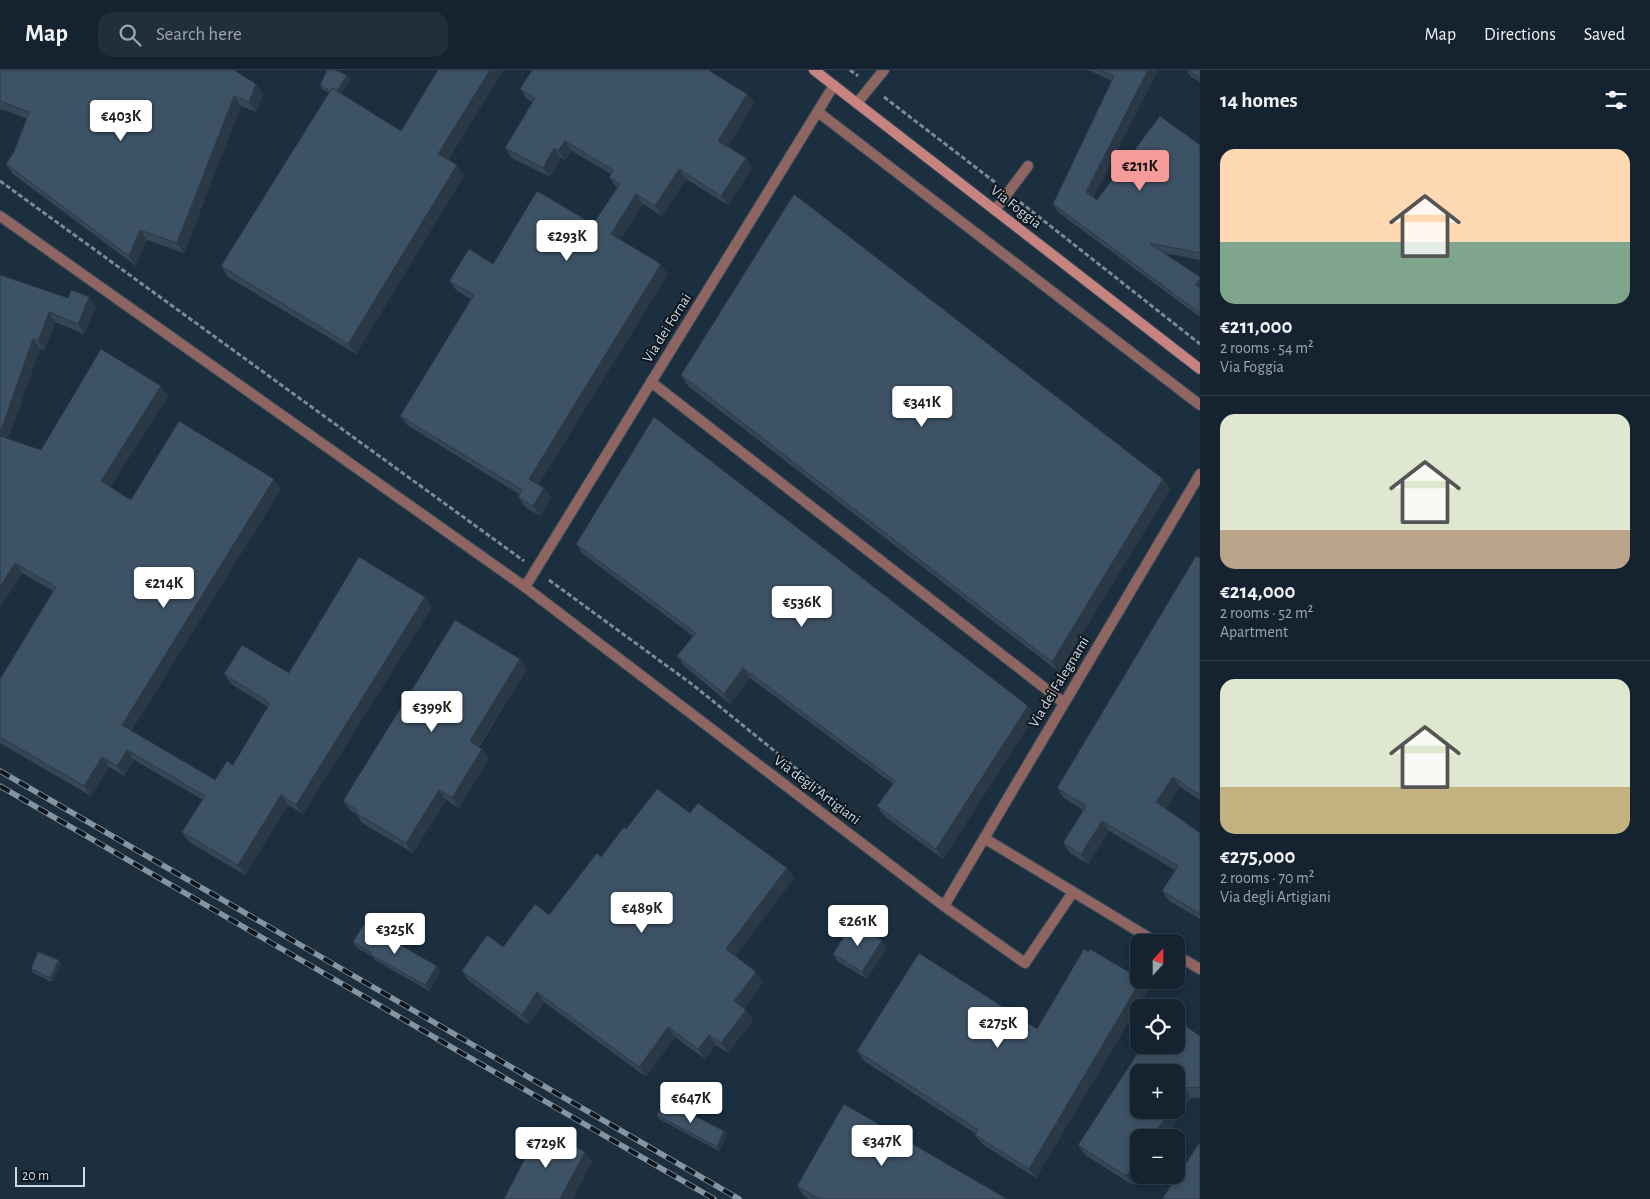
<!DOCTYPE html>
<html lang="en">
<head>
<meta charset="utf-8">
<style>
	:root { --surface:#14232f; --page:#212f3b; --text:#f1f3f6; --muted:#9da4aa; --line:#33404b; --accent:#f59b98 }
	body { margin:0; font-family:"Alegreya Sans",sans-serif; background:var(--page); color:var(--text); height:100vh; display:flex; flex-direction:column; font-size:19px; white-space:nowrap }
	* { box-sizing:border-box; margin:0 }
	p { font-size:16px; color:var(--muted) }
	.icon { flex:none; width:28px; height:28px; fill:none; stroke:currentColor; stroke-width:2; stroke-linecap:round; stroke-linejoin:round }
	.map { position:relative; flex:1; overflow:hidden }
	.drawer { display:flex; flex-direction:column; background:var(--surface); width:450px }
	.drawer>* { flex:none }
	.needle { width:32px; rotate:21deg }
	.fabs { position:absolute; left:1130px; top:864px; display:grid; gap:10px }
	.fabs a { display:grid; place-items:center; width:55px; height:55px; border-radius:10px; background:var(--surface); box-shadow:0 2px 8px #0003,0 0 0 1px var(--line); font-size:25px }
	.scale { position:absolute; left:15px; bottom:12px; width:70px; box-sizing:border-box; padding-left:5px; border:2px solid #cddae4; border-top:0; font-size:14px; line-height:18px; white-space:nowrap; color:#cddae4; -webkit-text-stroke:4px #0d161d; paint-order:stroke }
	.price { position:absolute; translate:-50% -42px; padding:0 11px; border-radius:5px; background:#fff; color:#222; font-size:16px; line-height:32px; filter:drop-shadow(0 1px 2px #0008) }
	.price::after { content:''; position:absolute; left:50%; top:30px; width:15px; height:11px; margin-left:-8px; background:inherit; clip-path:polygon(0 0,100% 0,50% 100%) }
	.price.on { background:var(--accent); color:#111 }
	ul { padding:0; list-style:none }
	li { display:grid; align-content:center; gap:10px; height:265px; padding:0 20px }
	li+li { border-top:1px solid var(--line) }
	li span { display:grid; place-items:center; height:155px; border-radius:15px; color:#555 }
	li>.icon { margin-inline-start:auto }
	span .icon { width:90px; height:90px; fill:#fffc; stroke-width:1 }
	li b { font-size:21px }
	h2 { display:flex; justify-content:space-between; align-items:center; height:60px; padding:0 20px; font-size:21px }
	header { display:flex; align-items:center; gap:30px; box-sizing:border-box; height:70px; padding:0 25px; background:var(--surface); border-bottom:1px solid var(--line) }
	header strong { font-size:24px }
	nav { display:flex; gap:28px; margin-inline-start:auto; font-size:18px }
	.search { width:350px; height:45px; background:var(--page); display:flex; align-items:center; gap:12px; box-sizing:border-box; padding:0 18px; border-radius:15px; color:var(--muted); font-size:19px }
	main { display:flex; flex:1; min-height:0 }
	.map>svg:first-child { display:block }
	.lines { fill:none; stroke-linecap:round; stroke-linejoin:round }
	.service-casing { stroke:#374a59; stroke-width:12 }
	.minor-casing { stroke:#374a59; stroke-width:12 }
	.secondary-casing { stroke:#374a59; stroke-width:12 }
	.path { stroke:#7a8a97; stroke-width:3; stroke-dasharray:5 2.5; stroke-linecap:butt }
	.service { stroke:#8f6562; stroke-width:10 }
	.minor { stroke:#8f6562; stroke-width:10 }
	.secondary { stroke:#c78380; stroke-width:10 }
	.rail-casing { stroke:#8494a1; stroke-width:5.5 }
	.rail { stroke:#0d161d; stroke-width:4; stroke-dasharray:11; stroke-linecap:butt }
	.wall { fill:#344756 }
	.shaded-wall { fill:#2b3946 }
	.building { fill:#3d5264; stroke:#2b3946 }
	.labels { text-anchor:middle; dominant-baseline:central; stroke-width:4; stroke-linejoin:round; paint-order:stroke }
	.street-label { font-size:15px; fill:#cddae4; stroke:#0d161d }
</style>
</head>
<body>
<header>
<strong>Map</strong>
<div class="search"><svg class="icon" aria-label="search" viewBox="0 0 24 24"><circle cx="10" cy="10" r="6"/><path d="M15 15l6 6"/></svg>Search here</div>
<nav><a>Map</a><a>Directions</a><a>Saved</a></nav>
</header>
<main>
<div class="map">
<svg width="1200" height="1129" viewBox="0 0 1200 1129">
	<rect width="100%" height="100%" fill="#1b2f3f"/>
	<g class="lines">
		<!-- service casing -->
		<g class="service-casing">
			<path id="service" d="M 857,33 L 884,0
				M 818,42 L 1200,335
				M 995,140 L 1028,96
				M 651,312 L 1064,633"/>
		</g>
		<!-- minor casing -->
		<g class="minor-casing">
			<path id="minor" d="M 0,146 L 525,517 L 944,836 L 1025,893 L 1073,822
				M 525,517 L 834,15
				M 984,768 L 1156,872
				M 944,836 L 1200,404
				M 1176,885 L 1200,899"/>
		</g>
		<!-- secondary casing -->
		<g class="secondary-casing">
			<path id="secondary" d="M 814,0 L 1200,299"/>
		</g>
		<!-- path -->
		<path class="path" d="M 850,0 L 858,6
			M 884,27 L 996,113
			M 0,111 L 524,491
			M 1020,132 L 1200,274
			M 549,510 L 693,615 L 829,725"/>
		<!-- service -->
		<use href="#service" class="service"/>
		<!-- minor -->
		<use href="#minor" class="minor"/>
		<!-- secondary -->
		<use href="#secondary" class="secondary"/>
		<!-- rail casing -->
		<g class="rail-casing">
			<path id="rail" d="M 0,701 L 739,1129
				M 0,716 L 714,1129"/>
		</g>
		<!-- rail -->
		<use href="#rail" class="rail"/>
	</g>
	<!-- wall -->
	<path class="wall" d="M 0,0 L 256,14 L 263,24 L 256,42 L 241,36 L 184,183 L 147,170 L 136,196 L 13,104 L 6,94 L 14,82 L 27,49 L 1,39 L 0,41 Z
		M 438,0 L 503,0 L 448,90 L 464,105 L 356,284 L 228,207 L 221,196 L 329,23 L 322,19 L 320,15 L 347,5 L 350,9 L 341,23 L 401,61 Z
		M 1088,0 L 1158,0 L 1093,127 L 1097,130 L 1200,75 L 1200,190 L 1164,183 L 1200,207 L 1200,247 L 1058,142 L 1053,134 L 1112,11 Z
		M 1187,0 L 1200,0 L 1200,12 L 1191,7 Z
		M 520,19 L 747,24 L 754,33 L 728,76 L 746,88 L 752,98 L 728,135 L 686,109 L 662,146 L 643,134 L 620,170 L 668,204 L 538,415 L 544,418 L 551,428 L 540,446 L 525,437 L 518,427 L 519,424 L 407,355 L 400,346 L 471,229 L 456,220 L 449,211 L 593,154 L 618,118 L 616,117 L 609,107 L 611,104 L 572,81 L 565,90 L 561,88 L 550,107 L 512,88 L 505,78 L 532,32 L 527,29 Z
		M 0,205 L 68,228 L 96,237 L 84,264 L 55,252 L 45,280 L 40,279 L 8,369 L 41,380 L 168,326 L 110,417 L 131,430 L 281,419 L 131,661 L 215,710 L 233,695 L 268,637 L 231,614 L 224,604 L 289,603 L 425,527 L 432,537 L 303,744 L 288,735 L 245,805 L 189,772 L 182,762 L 203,730 L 134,690 L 124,706 L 109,697 L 91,726 L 0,673 L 0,609 L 53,521 L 22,503 L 0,538 Z
		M 681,305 L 1163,409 L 1170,419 L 1059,602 L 688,316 Z
		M 576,474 L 1028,636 L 1035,645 L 943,789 L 884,746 L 877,736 L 893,714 L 750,608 L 730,634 L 684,596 L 677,586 L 693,566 L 583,484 Z
		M 1200,488 L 1200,730 L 1180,717 L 1166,738 L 1200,763 L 1200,851 L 1200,849 L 1169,831 L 1162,821 L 1175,800 L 1109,761 L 1088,794 L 1070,783 L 1063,773 L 1083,740 L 1064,728 L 1057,718 Z
		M 527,599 L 479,677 L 482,679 L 489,689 L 459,738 L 446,730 L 413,783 L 362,753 L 357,745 L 350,741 L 343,731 Z
		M 690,743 L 787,798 L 794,808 L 735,886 L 763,912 L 744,938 L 746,940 L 753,950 L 728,983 L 716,975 L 705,989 L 675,967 L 646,1007 L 544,932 L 529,955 L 469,911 L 462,901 L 503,877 L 549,845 L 626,759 Z
		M 353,872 L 441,901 L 429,921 L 375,890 L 372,886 L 357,878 Z
		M 887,877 L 867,909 L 837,891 L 833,884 Z
		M 59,890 L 61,894 L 52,912 L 33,903 L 31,899 Z
		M 1148,919 L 1036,1108 L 982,1074 L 975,1065 L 976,1064 L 864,991 L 857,981 L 1037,959 Z
		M 1200,966 L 1200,1028 L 1191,1028 L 1134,1116 L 1085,1085 L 1078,1075 Z
		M 657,1045 L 724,1061 L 727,1064 L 719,1081 L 659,1049 Z
		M 797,1116 L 1007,1129 L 809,1129 L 804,1126 Z"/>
	<!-- shaded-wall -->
	<path class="shaded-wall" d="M 490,0 L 503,0 L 445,94 L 438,84 Z
		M 1148,0 L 1158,0 L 1092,131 L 1086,122 Z
		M 347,5 L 350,9 L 338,27 L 336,24 Z
		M 256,14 L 263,24 L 256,42 L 249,32 Z
		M 747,24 L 754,33 L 725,80 L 718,71 Z
		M 234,26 L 241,36 L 184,183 L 177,173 Z
		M 565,71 L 572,81 L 565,90 L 558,81 Z
		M 554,78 L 561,88 L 550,107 L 543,98 Z
		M 746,88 L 752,98 L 728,135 L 721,126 Z
		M 457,95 L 464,105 L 356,284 L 348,274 Z
		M 679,99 L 686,109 L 662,146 L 655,136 Z
		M 636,124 L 643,134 L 618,174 L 611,164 Z
		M 140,160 L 147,170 L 136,196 L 129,186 Z
		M 661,194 L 668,204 L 536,419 L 529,409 Z
		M 1200,209 L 1200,222 L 1195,215 Z
		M 89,227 L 96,237 L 84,264 L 78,254 Z
		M 49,242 L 55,252 L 45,280 L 38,271 Z
		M 33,269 L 40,279 L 6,376 L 0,367 L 0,363 Z
		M 161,316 L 168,326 L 108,421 L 101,411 Z
		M 274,409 L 281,419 L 128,665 L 122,655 Z
		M 1163,409 L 1170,419 L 1059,602 L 1052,592 Z
		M 544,418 L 551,428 L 540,446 L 533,436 Z
		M 15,493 L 22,503 L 0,538 L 0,517 Z
		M 425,527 L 432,537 L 303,744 L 296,735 Z
		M 520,589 L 527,599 L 476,680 L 470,671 Z
		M 743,598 L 750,608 L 730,634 L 724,624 Z
		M 1028,636 L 1035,645 L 943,789 L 936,779 Z
		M 482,679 L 489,689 L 459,738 L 452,728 Z
		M 127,680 L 134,690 L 124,706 L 117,696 Z
		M 102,687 L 109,697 L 91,726 L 84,716 Z
		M 1173,707 L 1180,717 L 1163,742 L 1156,732 Z
		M 439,720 L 446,730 L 413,783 L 406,773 Z
		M 281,725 L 288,735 L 245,805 L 238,795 Z
		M 1102,751 L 1109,761 L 1088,794 L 1081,784 Z
		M 787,798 L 794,808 L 733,889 L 726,879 Z
		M 882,870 L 887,877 L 867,909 L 862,902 Z
		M 59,890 L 61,894 L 52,912 L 50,908 Z
		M 437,896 L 441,901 L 429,921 L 425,915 Z
		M 756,902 L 763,912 L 741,941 L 734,931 Z
		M 1141,910 L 1148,919 L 1036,1108 L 1029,1099 Z
		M 537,922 L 544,932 L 529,955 L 522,945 Z
		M 746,940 L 753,950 L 728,983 L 721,973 Z
		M 668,957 L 675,967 L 646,1007 L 639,997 Z
		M 709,965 L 716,975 L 705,989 L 698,979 Z
		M 1184,1018 L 1191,1028 L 1166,1068 L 1152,1068 L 1170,1040 L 1176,1040 L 1176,1030 Z
		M 724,1061 L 727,1064 L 719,1081 L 717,1077 Z
		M 585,1082 L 592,1092 L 573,1129 L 560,1129 Z
		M 1139,1087 L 1139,1105 L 1141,1105 L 1134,1116 L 1126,1106 Z"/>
	<!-- building -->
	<path class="building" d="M 0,0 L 234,0 L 256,14 L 249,32 L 234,26 L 177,173 L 140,160 L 129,186 L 6,94 L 14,82 L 29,42 L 0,31 Z
		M 327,0 L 335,0 L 347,5 L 337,21 L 332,18 L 330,21 L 320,15 Z
		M 438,0 L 490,0 L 438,84 L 457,95 L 348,274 L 221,196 L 332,18 L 401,61 Z
		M 532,0 L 708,0 L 747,24 L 718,71 L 746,88 L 721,126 L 679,99 L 655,136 L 636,124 L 611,164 L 661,194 L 529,409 L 544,418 L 533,436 L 518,427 L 522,420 L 400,346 L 474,225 L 449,211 L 469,179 L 493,194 L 537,121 L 593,154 L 620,114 L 609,107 L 613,100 L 565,71 L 558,81 L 554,78 L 543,98 L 505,78 L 535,28 L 520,19 Z
		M 1100,0 L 1148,0 L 1086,122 L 1097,130 L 1160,46 L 1200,75 L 1200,183 L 1149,173 L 1200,207 L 1200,209 L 1195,215 L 1200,218 L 1200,243 L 1053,134 L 1114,6 Z
		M 1188,0 L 1200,0 L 1200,8 Z
		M 794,124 L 1163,409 L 1052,592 L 681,305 Z
		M 0,205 L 68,228 L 71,220 L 89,227 L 78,254 L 49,242 L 38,271 L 33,269 L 0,363 Z
		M 101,279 L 161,316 L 101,411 L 131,430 L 179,351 L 274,409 L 122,655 L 215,710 L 227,691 L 233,695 L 270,633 L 224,604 L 242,575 L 289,603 L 359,487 L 425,527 L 296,735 L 281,725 L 238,795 L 182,762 L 205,726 L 127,680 L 117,696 L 102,687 L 84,716 L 0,667 L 0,609 L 56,517 L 15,493 L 0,517 L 0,366 L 41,380 Z
		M 654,347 L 1028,636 L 936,779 L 877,736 L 895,711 L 743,598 L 724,624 L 677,586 L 696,563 L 576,474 Z
		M 1196,486 L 1200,488 L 1200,725 L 1173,707 L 1156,732 L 1200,763 L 1200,844 L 1162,821 L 1178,796 L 1102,751 L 1081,784 L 1063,773 L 1086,736 L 1057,718 Z
		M 455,550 L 520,589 L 470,671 L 482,679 L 452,728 L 439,720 L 406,773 L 356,743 L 357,740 L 343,731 Z
		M 657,719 L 690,743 L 698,733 L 787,798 L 726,879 L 756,902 L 734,931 L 746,940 L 721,973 L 709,965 L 698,979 L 668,957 L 639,997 L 537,922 L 522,945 L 462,901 L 487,865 L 503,877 L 535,834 L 549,845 L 597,783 L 601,787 L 624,757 L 626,759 Z
		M 853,852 L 882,870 L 862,902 L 833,884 Z
		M 364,854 L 437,896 L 425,915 L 371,885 L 372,883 L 353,872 Z
		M 1084,879 L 1088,882 L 1090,879 L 1139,908 L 1139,910 L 1141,910 L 1029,1099 L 975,1065 L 978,1060 L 857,981 L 919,883 L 1037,959 Z
		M 38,882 L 59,890 L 50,908 L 31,899 Z
		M 1180,952 L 1200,966 L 1200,1017 L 1184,1018 L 1176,1030 L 1176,1002 L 1139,1002 L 1139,1040 L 1170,1040 L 1152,1068 L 1139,1068 L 1139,1087 L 1126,1106 L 1078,1075 L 1143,975 L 1176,975 L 1176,953 Z
		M 665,1031 L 724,1061 L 717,1077 L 657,1045 Z
		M 844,1034 L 1007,1129 L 819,1129 L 797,1116 Z
		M 541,1057 L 585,1082 L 560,1129 L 504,1129 Z
		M 1200,1072 L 1200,1129 L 1162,1129 Z"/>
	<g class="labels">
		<!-- street labels -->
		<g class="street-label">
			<text transform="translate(1016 137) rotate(38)">Via Foggia</text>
			<text transform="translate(667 258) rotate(-58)">Via dei Fornai</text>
			<text transform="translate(1059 612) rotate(-59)">Via dei Falegnami</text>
			<text transform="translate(817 720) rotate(37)">Via degli Artigiani</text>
		</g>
	</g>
</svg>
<div class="fabs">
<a><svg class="needle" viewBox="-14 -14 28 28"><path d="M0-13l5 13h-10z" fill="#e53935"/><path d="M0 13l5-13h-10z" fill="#9da4aa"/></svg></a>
<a><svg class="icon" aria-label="locate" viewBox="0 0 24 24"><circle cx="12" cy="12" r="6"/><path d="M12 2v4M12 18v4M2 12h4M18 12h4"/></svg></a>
<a>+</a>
<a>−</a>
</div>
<div class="scale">20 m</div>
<b class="price" style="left:121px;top:72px">€403K</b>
<b class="price on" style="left:1140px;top:122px">€211K</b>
<b class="price" style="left:567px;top:192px">€293K</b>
<b class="price" style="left:922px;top:358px">€341K</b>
<b class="price" style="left:164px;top:539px">€214K</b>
<b class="price" style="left:802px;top:558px">€536K</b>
<b class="price" style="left:432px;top:663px">€399K</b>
<b class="price" style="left:642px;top:864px">€489K</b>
<b class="price" style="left:858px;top:877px">€261K</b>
<b class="price" style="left:395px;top:885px">€325K</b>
<b class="price" style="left:998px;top:979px">€275K</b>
<b class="price" style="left:691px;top:1054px">€647K</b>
<b class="price" style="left:882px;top:1097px">€347K</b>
<b class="price" style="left:546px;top:1099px">€729K</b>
</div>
<section class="drawer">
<h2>14 homes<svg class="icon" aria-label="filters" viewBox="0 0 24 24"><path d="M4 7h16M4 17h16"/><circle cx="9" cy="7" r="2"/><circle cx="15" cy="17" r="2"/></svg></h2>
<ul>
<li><span style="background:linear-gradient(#ffd9b3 60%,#7fa58c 0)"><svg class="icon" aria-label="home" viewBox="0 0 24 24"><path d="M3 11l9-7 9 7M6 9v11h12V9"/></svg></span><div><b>€211,000</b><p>2 rooms · 54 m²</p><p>Via Foggia</p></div></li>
<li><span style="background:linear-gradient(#dfe7d0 75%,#b9a48a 0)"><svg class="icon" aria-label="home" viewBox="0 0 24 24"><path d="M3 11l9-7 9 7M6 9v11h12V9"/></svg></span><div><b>€214,000</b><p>2 rooms · 52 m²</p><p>Apartment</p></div></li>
<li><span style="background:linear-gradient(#dfe7d0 70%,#c2b280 0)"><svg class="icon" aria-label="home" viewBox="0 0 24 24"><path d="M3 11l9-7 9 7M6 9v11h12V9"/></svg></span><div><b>€275,000</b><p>2 rooms · 70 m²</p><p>Via degli Artigiani</p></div></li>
</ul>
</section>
</main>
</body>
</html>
